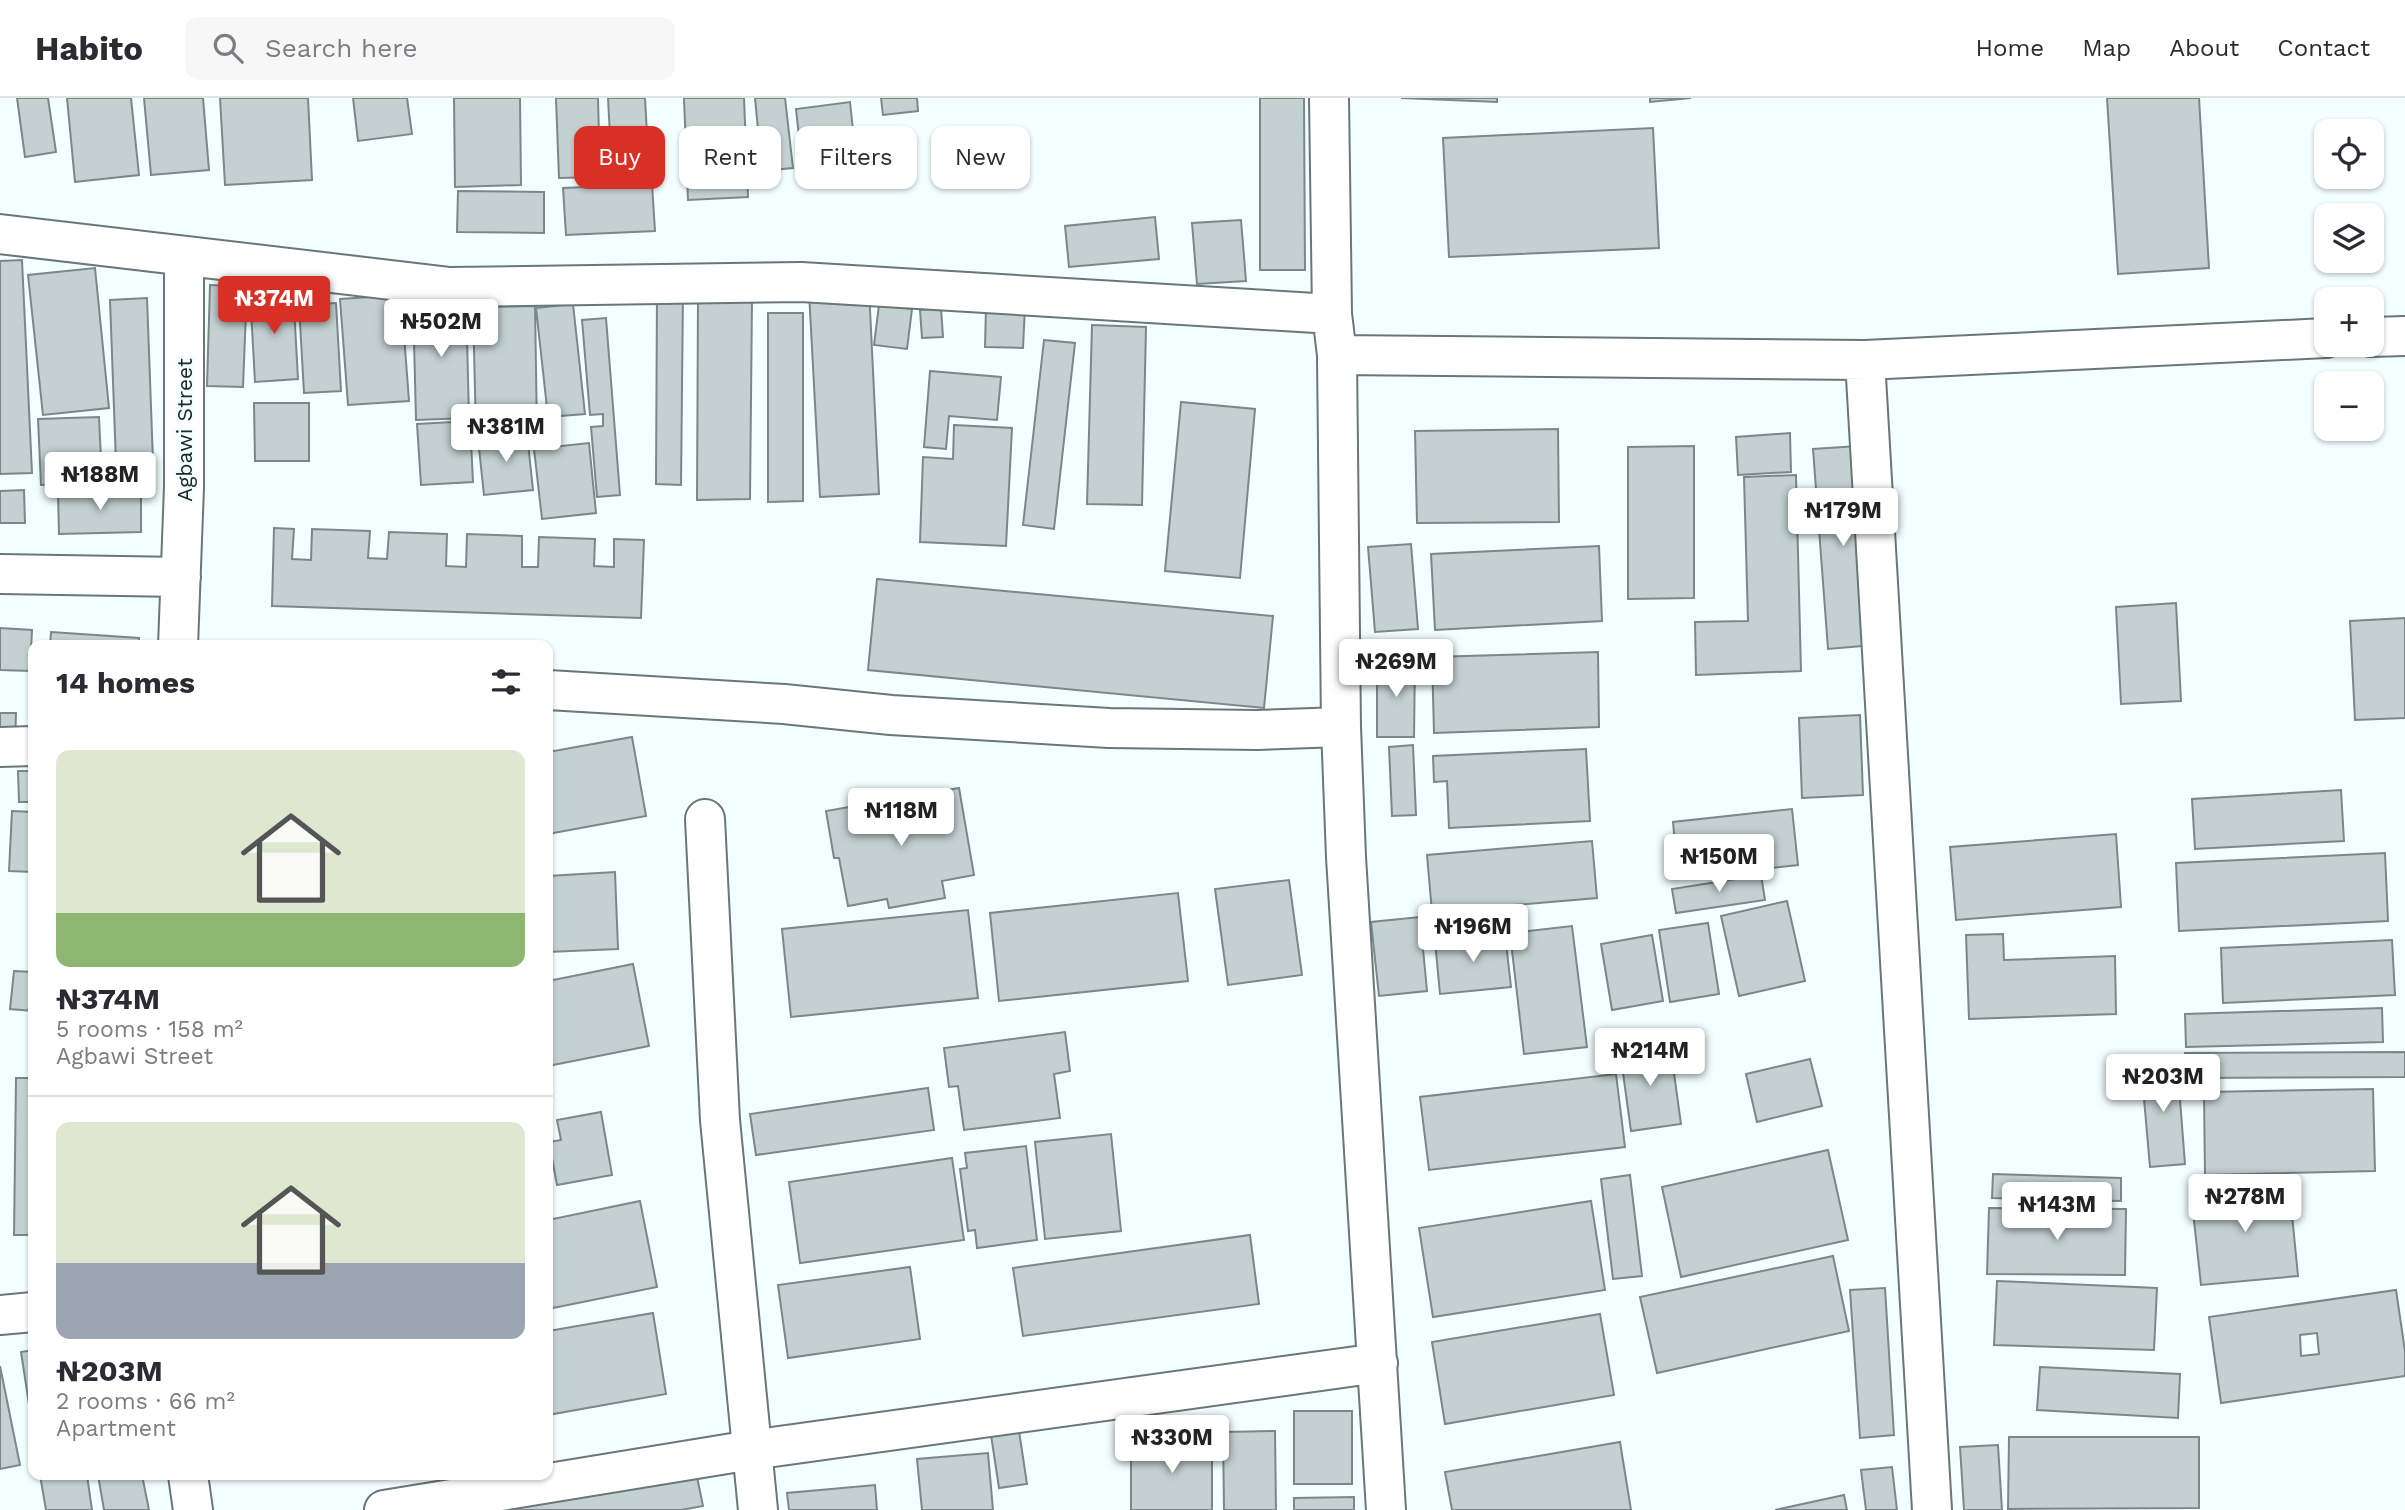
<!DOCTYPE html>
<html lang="en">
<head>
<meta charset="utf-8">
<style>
	:root { --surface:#fff; --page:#f7f7f7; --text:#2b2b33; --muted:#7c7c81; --line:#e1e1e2; --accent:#d93025 }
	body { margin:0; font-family:"Work Sans",sans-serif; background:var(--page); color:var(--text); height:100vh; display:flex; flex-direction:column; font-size:26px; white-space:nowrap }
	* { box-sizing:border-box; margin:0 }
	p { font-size:23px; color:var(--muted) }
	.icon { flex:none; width:38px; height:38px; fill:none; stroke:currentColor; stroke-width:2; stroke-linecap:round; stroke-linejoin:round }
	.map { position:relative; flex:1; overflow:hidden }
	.details { position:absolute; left:28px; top:542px; width:525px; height:840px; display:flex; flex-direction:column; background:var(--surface); border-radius:14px; box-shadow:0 2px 5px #0004 }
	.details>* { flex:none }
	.banner { position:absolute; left:574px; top:28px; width:665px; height:63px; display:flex; gap:14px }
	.buttons { position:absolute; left:2314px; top:21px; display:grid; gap:14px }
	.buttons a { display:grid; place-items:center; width:70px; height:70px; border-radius:14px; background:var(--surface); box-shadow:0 2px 5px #0004; font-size:35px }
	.price { position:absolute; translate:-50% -60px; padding:0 16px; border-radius:7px; background:#fff; color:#222; font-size:23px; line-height:46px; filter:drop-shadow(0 2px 4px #0008) }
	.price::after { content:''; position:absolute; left:50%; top:42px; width:21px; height:16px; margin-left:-10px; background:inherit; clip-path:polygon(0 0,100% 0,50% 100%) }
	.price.selected { background:var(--accent); color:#fff }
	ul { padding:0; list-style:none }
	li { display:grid; align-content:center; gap:14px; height:371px; padding:0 28px }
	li+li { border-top:2px solid var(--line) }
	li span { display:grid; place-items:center; height:217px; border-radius:14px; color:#555 }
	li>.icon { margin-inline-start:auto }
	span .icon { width:126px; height:126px; fill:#fffc; stroke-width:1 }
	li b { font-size:30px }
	h2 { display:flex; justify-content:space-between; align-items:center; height:84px; padding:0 28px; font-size:30px }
	.tag { padding:0 24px; border-radius:14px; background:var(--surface); box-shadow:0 2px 5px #0004; font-size:24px; line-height:63px }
	.tag.selected { background:var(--accent); color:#fff }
	header { display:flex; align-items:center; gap:42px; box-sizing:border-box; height:98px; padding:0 35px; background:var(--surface); border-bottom:2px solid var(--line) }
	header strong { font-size:33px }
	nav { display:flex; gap:38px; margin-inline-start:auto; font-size:24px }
	.search { width:490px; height:63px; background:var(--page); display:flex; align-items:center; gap:18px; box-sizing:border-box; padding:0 24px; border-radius:14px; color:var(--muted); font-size:26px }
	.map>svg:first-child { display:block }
	.building { fill:#c4d1d3; stroke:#7b8788; stroke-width:2; fill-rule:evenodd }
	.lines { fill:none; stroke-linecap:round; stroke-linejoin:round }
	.minor-casing { stroke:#6a7677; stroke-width:42 }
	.minor { stroke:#fff; stroke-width:38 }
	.labels { text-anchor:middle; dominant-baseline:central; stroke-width:6; stroke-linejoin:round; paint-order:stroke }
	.street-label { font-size:21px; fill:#212626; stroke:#f3feff }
</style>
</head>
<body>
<header>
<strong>Habito</strong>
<div class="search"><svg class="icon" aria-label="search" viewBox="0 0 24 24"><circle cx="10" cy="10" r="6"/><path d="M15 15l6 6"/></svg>Search here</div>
<nav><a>Home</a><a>Map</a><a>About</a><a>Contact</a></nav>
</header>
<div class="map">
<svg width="2405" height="1412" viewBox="0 0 2405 1412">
	<rect width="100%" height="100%" fill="#f3feff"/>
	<!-- building -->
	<path class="building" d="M 17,0 L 48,0 L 56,54 L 25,59 Z
		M 67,0 L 131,0 L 139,77 L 75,84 Z
		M 144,0 L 203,0 L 209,72 L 151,77 Z
		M 220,0 L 308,0 L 312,82 L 225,87 Z
		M 353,0 L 407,0 L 412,36 L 358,43 Z
		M 454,0 L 520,0 L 521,87 L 455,89 Z
		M 556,0 L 598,0 L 600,79 L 559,80 Z
		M 608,0 L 645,0 L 649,72 L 612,75 Z
		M 684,0 L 744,0 L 748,99 L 688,102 Z
		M 755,0 L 785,0 L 793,70 L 762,73 Z
		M 881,0 L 917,0 L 918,13 L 883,17 Z
		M 1260,0 L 1304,0 L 1305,172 L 1260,172 Z
		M 1401,0 L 1497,0 L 1497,4 Z
		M 1650,0 L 1691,0 L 1650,4 Z
		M 2107,0 L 2199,0 L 2209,170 L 2118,176 Z
		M 850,4 L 856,60 L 802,65 L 796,11 Z
		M 1653,30 L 1659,150 L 1449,159 L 1443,40 Z
		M 652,86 L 655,133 L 566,137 L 563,90 Z
		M 458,93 L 544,94 L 544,135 L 457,134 Z
		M 1155,119 L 1159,161 L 1069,169 L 1065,128 Z
		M 1241,122 L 1246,183 L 1197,186 L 1192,125 Z
		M 22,162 L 32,375 L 0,376 L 0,163 Z
		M 95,170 L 109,310 L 43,317 L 28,177 Z
		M 210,187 L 247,189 L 243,289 L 207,288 Z
		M 293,191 L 298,281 L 255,284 L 250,194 Z
		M 869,191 L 879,396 L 820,399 L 809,194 Z
		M 657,194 L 683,194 L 681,387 L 656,386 Z
		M 401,197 L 409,303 L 348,307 L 340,201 Z
		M 147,200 L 153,363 L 116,365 L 110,202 Z
		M 466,200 L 469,320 L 416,322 L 413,202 Z
		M 752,201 L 750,401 L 697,402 L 698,202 Z
		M 336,205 L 341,293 L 304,295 L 299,207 Z
		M 573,206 L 585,316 L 548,319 L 536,210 Z
		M 879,207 L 912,211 L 907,251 L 874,247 Z
		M 535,208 L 537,333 L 476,334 L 473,209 Z
		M 986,208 L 1025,209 L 1023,250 L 985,249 Z
		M 941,210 L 943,239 L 922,240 L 920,212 Z
		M 768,215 L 803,215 L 803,403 L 768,404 Z
		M 606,220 L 620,397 L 597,399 L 591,329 L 603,328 L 603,316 L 590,317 L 582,222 Z
		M 1092,227 L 1146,229 L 1142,407 L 1087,406 Z
		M 1044,242 L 1075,245 L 1054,431 L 1023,427 Z
		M 930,273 L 1001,279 L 997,322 L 949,318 L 946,351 L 924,349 Z
		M 1181,304 L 1255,311 L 1240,480 L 1165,473 Z
		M 254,305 L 309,305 L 309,363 L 255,363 Z
		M 99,319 L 102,384 L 41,387 L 38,321 Z
		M 470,323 L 473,384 L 421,387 L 417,326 Z
		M 954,327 L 1012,330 L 1006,448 L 920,444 L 923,359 L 953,361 Z
		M 1558,331 L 1559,424 L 1417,425 L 1415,333 Z
		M 1790,335 L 1791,374 L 1738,377 L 1736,339 Z
		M 527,336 L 533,392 L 484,397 L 478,341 Z
		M 589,345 L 596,415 L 542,421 L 534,351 Z
		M 1694,348 L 1694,500 L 1628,501 L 1628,349 Z
		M 1858,348 L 1874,547 L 1828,551 L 1813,351 Z
		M 1796,377 L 1801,573 L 1696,577 L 1695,524 L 1748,523 L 1744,379 Z
		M 24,392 L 25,425 L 0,425 L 0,393 Z
		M 141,393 L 141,434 L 59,436 L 58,394 Z
		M 274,430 L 294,431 L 292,461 L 311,462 L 312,431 L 370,433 L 368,460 L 387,461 L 389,434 L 447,436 L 446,468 L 466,469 L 467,436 L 522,438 L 522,469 L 538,469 L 539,439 L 595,441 L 594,468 L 614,469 L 614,441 L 644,442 L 641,520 L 272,508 Z
		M 1411,446 L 1418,531 L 1375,534 L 1368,449 Z
		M 1599,448 L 1602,523 L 1435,532 L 1431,456 Z
		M 877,481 L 1273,518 L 1264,610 L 868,572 Z
		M 2176,505 L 2181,603 L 2121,606 L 2116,509 Z
		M 2405,520 L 2405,620 L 2355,622 L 2350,523 Z
		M 0,530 L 32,532 L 30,573 L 0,572 Z
		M 51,534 L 139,540 L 139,548 L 50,548 Z
		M 1598,554 L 1599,629 L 1434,635 L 1432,559 Z
		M 1377,564 L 1415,564 L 1414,639 L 1377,639 Z
		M 0,615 L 16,615 L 15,648 L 0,647 Z
		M 1860,617 L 1863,697 L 1802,700 L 1799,620 Z
		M 632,639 L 646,718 L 548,736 L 548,654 Z
		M 1413,647 L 1416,717 L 1392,718 L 1389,649 Z
		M 1586,651 L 1590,723 L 1449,730 L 1447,683 L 1434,684 L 1433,658 Z
		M 18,673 L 33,673 L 33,704 L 19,704 Z
		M 959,690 L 974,777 L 942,783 L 945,800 L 889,810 L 887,801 L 848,808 L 839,760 L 834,760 L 826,713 Z
		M 2341,692 L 2344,743 L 2195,751 L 2192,701 Z
		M 1792,711 L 1798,767 L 1678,780 L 1673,724 Z
		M 12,713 L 33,714 L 33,774 L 9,773 Z
		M 2116,736 L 2121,809 L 1956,822 L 1950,749 Z
		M 1592,743 L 1597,800 L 1432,814 L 1427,757 Z
		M 2385,755 L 2388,823 L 2179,833 L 2176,765 Z
		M 615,774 L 618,851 L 548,854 L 548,778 Z
		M 1761,777 L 1765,802 L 1676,815 L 1672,791 Z
		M 1289,782 L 1302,877 L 1228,887 L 1215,791 Z
		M 1178,795 L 1188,883 L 999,903 L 990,815 Z
		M 1787,803 L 1805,883 L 1739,898 L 1721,818 Z
		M 968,812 L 978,900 L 791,919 L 782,831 Z
		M 1420,819 L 1427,893 L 1379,898 L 1371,824 Z
		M 1708,825 L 1719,896 L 1670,904 L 1659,832 Z
		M 1572,828 L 1587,949 L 1524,956 L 1510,835 Z
		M 1505,836 L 1511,889 L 1440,896 L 1435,843 Z
		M 2003,836 L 2004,862 L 2115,858 L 2116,916 L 1969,921 L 1966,837 Z
		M 1652,837 L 1663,903 L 1612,912 L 1601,846 Z
		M 2392,842 L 2395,897 L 2223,905 L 2221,850 Z
		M 633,866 L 649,948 L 548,968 L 548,883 Z
		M 14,873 L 33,874 L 33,913 L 10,911 Z
		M 2382,910 L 2383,944 L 2186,949 L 2185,916 Z
		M 1065,934 L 1070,973 L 1054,976 L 1060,1020 L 964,1032 L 958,988 L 949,989 L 944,950 Z
		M 1670,946 L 1681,1026 L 1631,1033 L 1620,953 Z
		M 2405,954 L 2405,979 L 2185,980 L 2185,955 Z
		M 1810,961 L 1822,1008 L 1757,1024 L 1746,976 Z
		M 2177,963 L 2185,1066 L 2150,1069 L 2141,967 Z
		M 1616,976 L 1625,1049 L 1429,1072 L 1420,999 Z
		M 16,980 L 33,980 L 33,1137 L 14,1137 Z
		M 928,990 L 934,1032 L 756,1057 L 750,1016 Z
		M 2373,991 L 2375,1073 L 2205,1077 L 2204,994 Z
		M 601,1014 L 612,1077 L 557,1087 L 549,1044 L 561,1042 L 557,1022 Z
		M 1111,1036 L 1121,1133 L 1045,1141 L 1035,1044 Z
		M 1026,1048 L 1037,1142 L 977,1150 L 975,1132 L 968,1133 L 960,1071 L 967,1070 L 965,1055 Z
		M 1828,1052 L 1848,1142 L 1681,1179 L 1662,1089 Z
		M 952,1060 L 964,1142 L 800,1165 L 789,1084 Z
		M 1993,1076 L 2121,1080 L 2121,1103 L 1992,1100 Z
		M 1630,1077 L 1642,1178 L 1613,1181 L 1601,1081 Z
		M 2289,1086 L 2298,1178 L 2201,1187 L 2191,1095 Z
		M 640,1103 L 657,1189 L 548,1211 L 548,1122 Z
		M 1591,1103 L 1605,1192 L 1433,1219 L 1419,1130 Z
		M 1989,1110 L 2126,1111 L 2125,1177 L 1987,1176 Z
		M 1250,1137 L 1259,1206 L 1023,1238 L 1013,1170 Z
		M 1833,1158 L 1849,1233 L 1657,1275 L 1640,1199 Z
		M 910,1169 L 920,1241 L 788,1260 L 778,1187 Z
		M 1997,1183 L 2157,1190 L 2154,1252 L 1994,1247 Z
		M 1885,1190 L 1894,1337 L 1860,1340 L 1850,1192 Z
		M 2396,1192 L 2405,1253 L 2405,1278 L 2221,1305 L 2209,1219 ZM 2317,1235 L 2319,1256 L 2301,1258 L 2300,1237 Z
		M 653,1215 L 666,1296 L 548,1317 L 548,1233 Z
		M 1600,1216 L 1614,1297 L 1445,1326 L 1432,1244 Z
		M 33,1252 L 33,1332 L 21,1254 Z
		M 0,1268 L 20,1367 L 0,1371 Z
		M 2040,1269 L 2180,1276 L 2178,1320 L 2037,1312 Z
		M 1294,1313 L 1352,1313 L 1352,1386 L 1294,1386 Z
		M 1019,1333 L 1027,1386 L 999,1390 L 991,1337 Z
		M 1275,1333 L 1276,1412 L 1224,1412 L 1223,1334 Z
		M 2009,1339 L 2199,1339 L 2199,1410 L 2008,1411 Z
		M 1131,1342 L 1212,1342 L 1212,1412 L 1131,1412 Z
		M 1620,1344 L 1631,1412 L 1452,1412 L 1445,1374 Z
		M 1998,1347 L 2002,1412 L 1964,1412 L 1960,1349 Z
		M 988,1355 L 993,1412 L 922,1412 L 917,1361 Z
		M 1892,1369 L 1897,1412 L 1866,1412 L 1861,1372 Z
		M 696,1374 L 703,1408 L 681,1412 L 505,1412 Z
		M 40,1377 L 87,1377 L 92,1412 L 46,1412 Z
		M 98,1377 L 142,1377 L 149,1412 L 104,1412 Z
		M 875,1387 L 877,1412 L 789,1412 L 787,1395 Z
		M 1844,1397 L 1847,1412 L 1775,1412 Z
		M 1354,1399 L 1354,1412 L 1294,1412 L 1294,1400 Z"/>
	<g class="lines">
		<!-- minor casing -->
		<g class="minor-casing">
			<path id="minor" d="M 0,136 L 450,189 L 801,184 L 1332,216 L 1329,0
				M 1332,216 L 1337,257 L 1341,629 L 1346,759 L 1386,1412
				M 2371,239 L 2405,238
				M 1337,257 L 1865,262 L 2326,240
				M 1865,262 L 1932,1412
				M 0,476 L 181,479
				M 178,548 L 184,389 L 184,158
				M 548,592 L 784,606 L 891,617 L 1109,630 L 1257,632 L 1341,629
				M 0,649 L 33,648
				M 705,721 L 720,1022 L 758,1412
				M 0,1217 L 33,1214
				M 188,1377 L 193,1412
				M 384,1412 L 751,1352 L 1378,1265"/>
		</g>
		<!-- minor -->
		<use href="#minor" class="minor"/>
	</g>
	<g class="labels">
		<!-- street labels -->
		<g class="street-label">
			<text transform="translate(184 332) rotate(-90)">Agbawi Street</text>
		</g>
	</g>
</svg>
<div class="buttons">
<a><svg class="icon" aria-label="locate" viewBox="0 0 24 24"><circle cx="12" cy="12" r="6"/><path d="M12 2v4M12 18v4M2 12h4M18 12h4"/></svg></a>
<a><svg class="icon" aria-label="layers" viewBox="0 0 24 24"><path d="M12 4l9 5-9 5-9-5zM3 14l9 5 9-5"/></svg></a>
<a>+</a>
<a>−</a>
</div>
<b class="price selected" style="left:274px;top:238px">₦374M</b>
<b class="price" style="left:441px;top:261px">₦502M</b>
<b class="price" style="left:506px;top:366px">₦381M</b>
<b class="price" style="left:100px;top:414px">₦188M</b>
<b class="price" style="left:1843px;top:450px">₦179M</b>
<b class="price" style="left:1396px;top:601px">₦269M</b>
<b class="price" style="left:901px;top:750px">₦118M</b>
<b class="price" style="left:1719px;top:796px">₦150M</b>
<b class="price" style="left:1473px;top:866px">₦196M</b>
<b class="price" style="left:1650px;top:990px">₦214M</b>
<b class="price" style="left:2163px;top:1016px">₦203M</b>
<b class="price" style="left:2245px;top:1136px">₦278M</b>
<b class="price" style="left:2057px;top:1144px">₦143M</b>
<b class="price" style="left:1172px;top:1377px">₦330M</b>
<div class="banner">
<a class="tag selected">Buy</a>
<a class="tag">Rent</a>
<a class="tag">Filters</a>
<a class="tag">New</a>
</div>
<section class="details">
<h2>14 homes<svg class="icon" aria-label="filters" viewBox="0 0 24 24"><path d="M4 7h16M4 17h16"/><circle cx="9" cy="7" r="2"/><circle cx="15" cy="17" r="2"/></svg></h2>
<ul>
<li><span style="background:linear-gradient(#dfe7d0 75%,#8fb573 0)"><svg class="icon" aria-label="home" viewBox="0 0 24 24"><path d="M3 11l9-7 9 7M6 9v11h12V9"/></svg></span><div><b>₦374M</b><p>5 rooms · 158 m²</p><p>Agbawi Street</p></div></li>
<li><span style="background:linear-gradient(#dfe7d0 65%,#9aa5b1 0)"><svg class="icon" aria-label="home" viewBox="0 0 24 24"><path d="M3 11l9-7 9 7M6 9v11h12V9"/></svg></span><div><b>₦203M</b><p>2 rooms · 66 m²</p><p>Apartment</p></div></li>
</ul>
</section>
</div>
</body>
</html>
